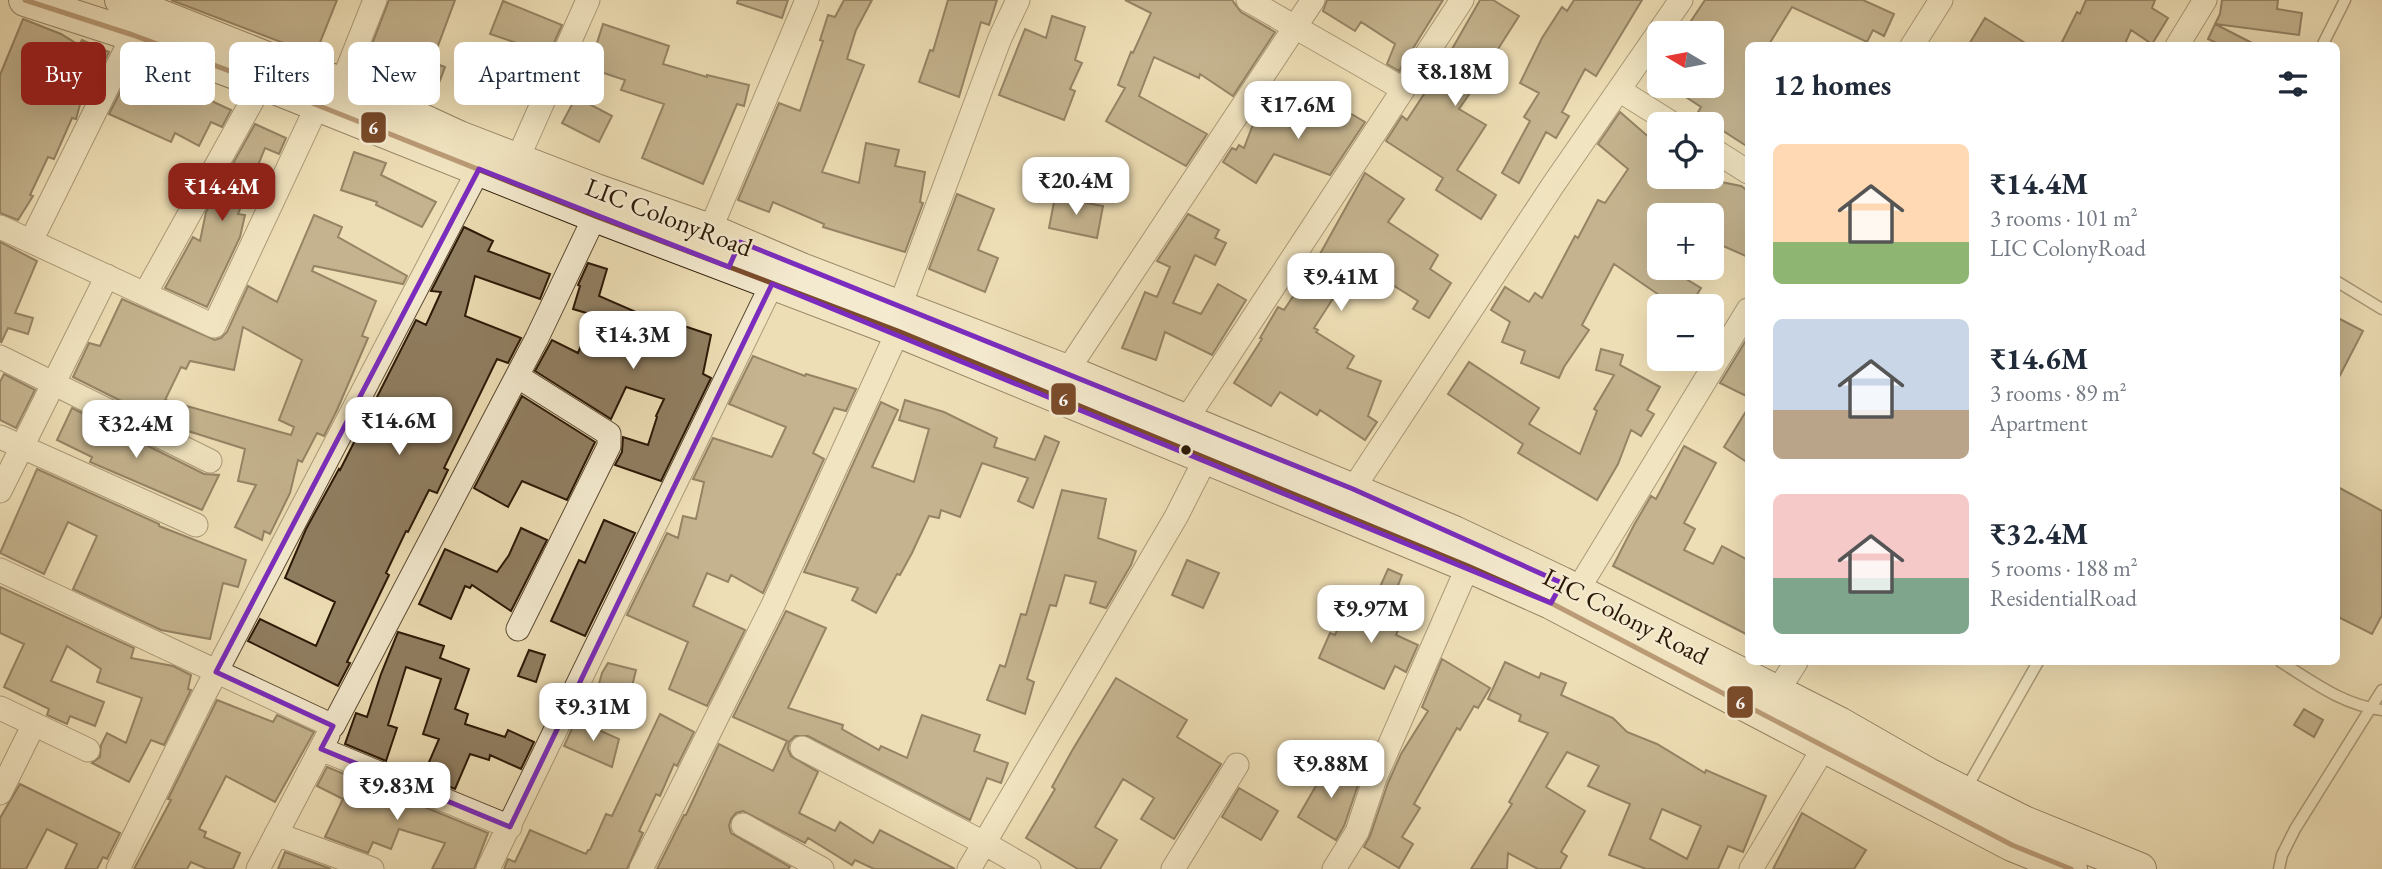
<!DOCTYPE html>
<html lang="en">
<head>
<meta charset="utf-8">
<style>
	:root { --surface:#fff; --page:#f2f2f3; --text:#1f2937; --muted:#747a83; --accent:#8f2418 }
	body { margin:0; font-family:"EB Garamond",serif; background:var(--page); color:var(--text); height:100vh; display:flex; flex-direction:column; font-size:26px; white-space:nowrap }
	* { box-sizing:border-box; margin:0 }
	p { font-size:23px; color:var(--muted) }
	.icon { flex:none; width:38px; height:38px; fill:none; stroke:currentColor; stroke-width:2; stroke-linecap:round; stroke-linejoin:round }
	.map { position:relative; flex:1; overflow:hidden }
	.side { position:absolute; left:1745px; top:42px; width:595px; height:623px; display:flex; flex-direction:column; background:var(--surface); border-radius:10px; box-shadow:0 7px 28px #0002 }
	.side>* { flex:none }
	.banner { position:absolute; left:21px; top:42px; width:665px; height:63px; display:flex; gap:14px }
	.needle { width:46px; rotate:280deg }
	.controls { position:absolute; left:1647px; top:21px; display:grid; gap:14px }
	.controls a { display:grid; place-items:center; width:77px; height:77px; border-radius:10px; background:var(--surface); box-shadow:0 7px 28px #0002; font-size:35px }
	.price { position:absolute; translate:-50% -60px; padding:0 16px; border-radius:14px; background:#fff; color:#222; font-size:23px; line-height:46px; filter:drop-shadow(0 2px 4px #0008) }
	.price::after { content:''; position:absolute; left:50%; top:42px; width:21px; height:16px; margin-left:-10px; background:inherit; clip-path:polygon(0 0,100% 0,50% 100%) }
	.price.on { background:var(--accent); color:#fff }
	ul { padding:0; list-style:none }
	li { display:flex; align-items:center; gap:21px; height:175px; padding:0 28px }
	li span { display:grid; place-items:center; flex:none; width:196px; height:140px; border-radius:10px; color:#555 }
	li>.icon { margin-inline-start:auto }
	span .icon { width:84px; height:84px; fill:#fffc; stroke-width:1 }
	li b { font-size:30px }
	h2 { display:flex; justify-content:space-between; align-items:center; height:84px; padding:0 28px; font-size:30px }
	.tag { padding:0 24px; border-radius:10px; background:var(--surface); box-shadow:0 7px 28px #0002; font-size:24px; line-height:63px }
	.tag.on { background:var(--accent); color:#fff }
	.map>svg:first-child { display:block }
	.building { fill:#907e61; stroke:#2a1705; stroke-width:2; fill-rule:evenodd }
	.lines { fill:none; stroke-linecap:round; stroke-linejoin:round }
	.lane-casing { stroke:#5b4931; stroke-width:13 }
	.street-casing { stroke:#5b4931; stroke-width:25 }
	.secondary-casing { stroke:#2a1705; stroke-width:34 }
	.lane { stroke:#f4eacf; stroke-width:10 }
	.street { stroke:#f4eacf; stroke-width:23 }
	.secondary { stroke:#f4eacf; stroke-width:32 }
	.bus-1-casing { stroke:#f4eacf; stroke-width:10 }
	.bus-1 { stroke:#7a4b2a; stroke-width:5 }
	.marked { fill:none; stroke:#7b2cbf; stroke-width:5; stroke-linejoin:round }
	.bus-dot { fill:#2a1705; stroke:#f4eacf; stroke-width:2.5 }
	.labels { text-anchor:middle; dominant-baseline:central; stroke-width:5; stroke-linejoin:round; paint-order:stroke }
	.street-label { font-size:26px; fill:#2a1705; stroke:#f4eacf }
	.line-badge { stroke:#f4eacf; stroke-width:2.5 }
	.badge-label { font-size:19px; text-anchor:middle; font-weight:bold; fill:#fff }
</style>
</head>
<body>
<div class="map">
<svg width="2382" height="869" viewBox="0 0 2382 869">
	<rect width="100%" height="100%" fill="#eedeb5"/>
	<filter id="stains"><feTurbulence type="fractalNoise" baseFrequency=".00286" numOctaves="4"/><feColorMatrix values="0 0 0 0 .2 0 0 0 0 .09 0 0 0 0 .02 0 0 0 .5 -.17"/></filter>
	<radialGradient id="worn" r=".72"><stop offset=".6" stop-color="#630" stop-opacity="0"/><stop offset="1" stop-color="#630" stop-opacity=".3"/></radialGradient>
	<!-- building -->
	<path class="building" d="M 171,0 L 337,0 L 315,55 Z
		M 389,0 L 455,0 L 432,62 L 445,67 L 434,96 L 363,68 Z
		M 738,0 L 788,0 L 782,18 L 737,3 Z
		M 844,0 L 872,0 L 856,30 L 847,59 L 864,65 L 822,172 L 859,183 L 866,143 L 899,150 L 895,166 L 925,172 L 920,202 L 923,203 L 905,252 L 823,227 L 824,224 L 773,202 L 769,212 L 738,200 L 779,103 L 800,111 L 823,41 L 820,40 L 828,15 L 835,17 Z
		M 948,0 L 997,0 L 989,25 L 981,22 L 959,97 L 919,82 L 930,50 L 933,51 Z
		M 1125,0 L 1232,0 L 1241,12 L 1275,32 L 1233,96 L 1200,74 L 1199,78 L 1154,57 L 1139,96 L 1207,134 L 1186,166 L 1106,121 L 1125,88 L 1118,85 L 1131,52 L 1133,53 L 1151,13 Z
		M 1327,0 L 1443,0 L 1399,71 L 1387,64 L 1395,44 L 1361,22 L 1355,31 L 1323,11 Z
		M 1480,0 L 1493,0 L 1519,16 L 1498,49 L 1500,50 L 1459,109 L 1486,125 L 1457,170 L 1496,195 L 1481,219 L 1436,190 L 1443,178 L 1386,141 L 1402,116 L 1407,120 L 1426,91 L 1421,88 L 1439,60 L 1444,63 Z
		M 1574,0 L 1642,0 L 1596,76 L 1585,69 L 1562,112 L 1569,116 L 1556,138 L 1546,132 L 1519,183 L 1502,173 L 1530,121 L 1524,117 L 1539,93 L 1520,83 L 1542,38 L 1562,7 L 1567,11 Z
		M 1705,0 L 1863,0 L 1894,14 L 1884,36 L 1873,30 L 1867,42 L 1792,7 L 1768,46 L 1748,46 L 1748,147 L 1697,114 L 1701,107 L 1669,86 L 1712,86 L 1712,33 L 1683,33 Z
		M 2086,0 L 2155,0 L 2152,8 L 2168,18 L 2152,44 L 2131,30 L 2124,46 L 2060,46 L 2077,12 L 2080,14 Z
		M 2222,0 L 2278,0 L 2277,9 L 2302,13 L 2299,35 L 2215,24 L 2220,14 Z
		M 503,1 L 562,25 L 549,54 L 490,34 Z
		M 1052,16 L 1085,27 L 1075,60 L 1082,63 L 1070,89 L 1075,91 L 1064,120 L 999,95 L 1025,29 L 1046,38 Z
		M 1985,18 L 2030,46 L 1968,46 Z
		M 23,19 L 61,34 L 79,45 L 82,40 L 109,52 L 84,102 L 81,101 L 76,119 L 72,118 L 54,159 L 48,157 L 30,195 L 33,196 L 18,220 L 0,213 L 0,75 Z
		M 603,24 L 669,46 L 663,64 L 707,77 L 707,75 L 749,85 L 744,106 L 737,104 L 703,184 L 642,158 L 664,104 L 621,90 L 625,80 L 589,68 Z
		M 2215,24 L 2258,46 L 2223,46 L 2208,39 Z
		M 484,49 L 538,77 L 528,100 L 472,77 Z
		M 134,65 L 231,110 L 222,127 L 211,122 L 199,146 L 175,133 L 171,142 L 109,114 Z
		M 1319,95 L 1365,122 L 1330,175 L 1274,154 L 1256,183 L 1223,162 L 1232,148 L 1236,150 L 1239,145 L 1244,148 L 1257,114 L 1299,130 Z
		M 576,97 L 612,116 L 599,142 L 562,123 Z
		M 1620,112 L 1659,146 L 1659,177 L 1697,177 L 1741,186 L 1748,191 L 1748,257 L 1712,241 L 1712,215 L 1659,205 L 1659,268 L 1668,268 L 1701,288 L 1690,306 L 1681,306 L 1659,295 L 1614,264 L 1582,325 L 1589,330 L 1564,367 L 1559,378 L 1521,363 L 1525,351 L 1502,342 L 1510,322 L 1491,310 L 1505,287 L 1529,302 L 1535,293 L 1542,298 L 1575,236 L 1578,238 L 1598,200 L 1605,203 L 1628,169 L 1598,144 Z
		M 255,124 L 286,138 L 279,154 L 265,148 L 238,214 L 245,215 L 240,237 L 207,307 L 165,288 L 193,237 L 200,241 L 206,212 Z
		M 354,152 L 386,163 L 381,175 L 436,202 L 422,227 L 376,205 L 377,202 L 341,190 Z
		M 1365,173 L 1404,199 L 1388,222 L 1438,255 L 1430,269 L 1451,283 L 1429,318 L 1413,309 L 1418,301 L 1361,265 L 1346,289 L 1341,286 L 1314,328 L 1318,330 L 1316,332 L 1354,356 L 1347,368 L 1381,381 L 1368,416 L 1377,422 L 1365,440 L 1320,410 L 1317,415 L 1280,392 L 1271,406 L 1234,383 L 1262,339 L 1260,338 L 1278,307 L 1284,310 L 1315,263 Z
		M 957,194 L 994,209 L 978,250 L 998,258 L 985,292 L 929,269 Z
		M 1055,197 L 1103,206 L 1097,238 L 1049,228 Z
		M 1188,214 L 1219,230 L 1215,238 L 1226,243 L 1215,265 L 1195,255 L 1173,303 L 1201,314 L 1218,284 L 1246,300 L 1212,355 L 1165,332 L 1156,360 L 1122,348 L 1145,292 L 1157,297 L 1170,267 L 1157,261 Z
		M 314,215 L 342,227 L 338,237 L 407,276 L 403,284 L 314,266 L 312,271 L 376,301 L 362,336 L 368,338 L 337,410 L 324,436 L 317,433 L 302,462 L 298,460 L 290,493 L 270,534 L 264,531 L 262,540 L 235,527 L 256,485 L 238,481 L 245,449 L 169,425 L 73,377 L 89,343 L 100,346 L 122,299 L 215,340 L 221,338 L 227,332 L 248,286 L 277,302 ZM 243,327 L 302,360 L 279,420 L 294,427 L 291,435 L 165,400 L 181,367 L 186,369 L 190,361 L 234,370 Z
		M 464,227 L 493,241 L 488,251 L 550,274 L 540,299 L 475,276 L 465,316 L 521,338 L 508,363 L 497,359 L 444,468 L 448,470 L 437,493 L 429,490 L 408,532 L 406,531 L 386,573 L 389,575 L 347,662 L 350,663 L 338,686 L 248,641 L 260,619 L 316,646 L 335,602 L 285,578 L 306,529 L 339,469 L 340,470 L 416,320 L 426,325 L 441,292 L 431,291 Z
		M 0,242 L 37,261 L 15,313 L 33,318 L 28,334 L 8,328 L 1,343 Z
		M 588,263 L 607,269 L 599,296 L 670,327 L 672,322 L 711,335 L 703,374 L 711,378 L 661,481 L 615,465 L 622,452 L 623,437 L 648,445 L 657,417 L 656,416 L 664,399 L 626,387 L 611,419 L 535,371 L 552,340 L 578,353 L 593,315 L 573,309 L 580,286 L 578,285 Z
		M 2336,317 L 2363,331 L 2336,383 Z
		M 1748,337 L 1748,397 L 1720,383 Z
		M 1601,349 L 1623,355 L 1620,365 L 1660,387 L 1647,410 L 1654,414 L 1641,436 L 1631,430 L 1618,464 L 1597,500 L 1518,453 L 1523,444 L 1448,394 L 1469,362 L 1539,408 L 1529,424 L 1580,454 L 1597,411 L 1594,409 L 1614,375 L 1596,370 Z
		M 753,356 L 805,376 L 806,374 L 856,389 L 846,411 L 834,408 L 813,453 L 824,459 L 763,593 L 731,575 L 728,582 L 707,573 L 693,606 L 745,630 L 707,706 L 669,689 L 688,642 L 627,615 L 667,533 L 678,538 L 683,516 L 696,519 L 704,482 L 693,479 L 713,438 L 772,457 L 786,427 L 729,404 Z
		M 4,374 L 35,390 L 16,428 L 0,420 L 0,382 Z
		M 522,396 L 595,442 L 567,500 L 522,481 L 508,507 L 474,488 Z
		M 905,400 L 944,412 L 997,438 L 994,447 L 1035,460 L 1045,436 L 1059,442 L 1033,508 L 1018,501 L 1028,478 L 982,463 L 960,517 L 941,510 L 939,518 L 929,516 L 912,553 L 900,575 L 897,574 L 876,613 L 852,600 L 858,588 L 804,572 L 881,402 L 898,410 L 872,467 L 914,482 L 929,429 L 899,420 Z
		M 72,408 L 204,474 L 219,475 L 202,510 L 90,462 L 92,457 L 57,440 Z
		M 1748,408 L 1748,463 L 1724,447 Z
		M 1684,446 L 1716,463 L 1684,523 L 1695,529 L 1684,550 L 1713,564 L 1722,546 L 1748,560 L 1748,635 L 1613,566 L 1634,525 L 1651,496 L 1656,499 Z
		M 37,469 L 159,524 L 159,526 L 246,560 L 238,587 L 223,583 L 210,639 L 161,630 L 73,589 L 97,536 L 68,522 L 44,574 L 0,553 Z
		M 2336,486 L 2382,511 L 2382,615 L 2372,634 L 2336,616 Z
		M 1062,490 L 1106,499 L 1098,538 L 1136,551 L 1131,565 L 1106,608 L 1090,603 L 1096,582 L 1065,575 L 1056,606 L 1050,605 L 1027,679 L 1034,682 L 1025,714 L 987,700 L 1000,665 L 1005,667 L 1021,614 L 1026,615 Z
		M 604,520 L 635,533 L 585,636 L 551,621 L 579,560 L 585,563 Z
		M 521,528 L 547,540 L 511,611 L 472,585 L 470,588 L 465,586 L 451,619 L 419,604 L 445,549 L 497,572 L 509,555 Z
		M 1187,560 L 1219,573 L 1203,608 L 1172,595 Z
		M 1388,569 L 1402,575 L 1395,593 L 1380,587 Z
		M 0,587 L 134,648 L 131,658 L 173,666 L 191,675 L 188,689 L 191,690 L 164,745 L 151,740 L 129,782 L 92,763 L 100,757 L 101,745 L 107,733 L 126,743 L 142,698 L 97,682 L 101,669 L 67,646 L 51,681 L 104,702 L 95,726 L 70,716 L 67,724 L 47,715 L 49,709 L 4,687 L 24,644 L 0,633 Z
		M 1394,593 L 1411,600 L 1396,635 L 1418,645 L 1406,672 L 1395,666 L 1384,689 L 1319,658 L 1330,633 L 1335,635 L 1345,612 L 1379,627 Z
		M 786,611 L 826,628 L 788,708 L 843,725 L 842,729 L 879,750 L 881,746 L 907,758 L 922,715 L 980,735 L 974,751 L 1008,763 L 1001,783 L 987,778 L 970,820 L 808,736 L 795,736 L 789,742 L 788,749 L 791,756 L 818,772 L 799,813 L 835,831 L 840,822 L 873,843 L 880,830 L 955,869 L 874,869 L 855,860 L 852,865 L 808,838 L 805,843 L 743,811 L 736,813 L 731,819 L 729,826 L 731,833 L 790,867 L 788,869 L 657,869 L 684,815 L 686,815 L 719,744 L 773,771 L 787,741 L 733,717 Z
		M 398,632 L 444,646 L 440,658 L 469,669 L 455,709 L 468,714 L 465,724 L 505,737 L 508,730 L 534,742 L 521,769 L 490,755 L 489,760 L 470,754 L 455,789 L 423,776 L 439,739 L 423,734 L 441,679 L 406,667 L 388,725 L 397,728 L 386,761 L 345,744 L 356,713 L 367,717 L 381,674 Z
		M 529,650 L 545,655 L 536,682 L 518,676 Z
		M 1442,659 L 1490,688 L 1478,708 L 1474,706 L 1460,730 L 1457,728 L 1414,804 L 1420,808 L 1402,837 L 1413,844 L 1399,868 L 1364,847 L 1370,836 L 1388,783 L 1401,754 L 1428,711 L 1422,707 Z
		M 1505,662 L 1539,678 L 1541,673 L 1566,683 L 1561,695 L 1613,718 L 1627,732 L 1657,744 L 1705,773 L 1706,770 L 1766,796 L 1743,852 L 1728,846 L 1718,869 L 1646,869 L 1609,855 L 1630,804 L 1588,786 L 1599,766 L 1567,752 L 1546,787 L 1585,811 L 1561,852 L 1567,856 L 1560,869 L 1538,869 L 1508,853 L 1507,869 L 1471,869 L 1512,804 L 1509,802 L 1548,733 L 1519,721 L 1521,715 L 1488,699 ZM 1662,809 L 1701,826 L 1687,859 L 1650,839 Z
		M 608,663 L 636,670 L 629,699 L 597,691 L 602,673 Z
		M 1116,678 L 1187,720 L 1177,737 L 1221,764 L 1174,839 L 1141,819 L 1154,798 L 1123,779 L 1095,827 L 1117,840 L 1100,869 L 1078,869 L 1026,838 L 1055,789 L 1052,787 L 1073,749 Z
		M 217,700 L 273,722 L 277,715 L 314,732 L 275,802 L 226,776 L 199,829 L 206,832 L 204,837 L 240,853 L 233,869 L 207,869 L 191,862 L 187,869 L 134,869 L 171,800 L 168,799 Z
		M 2304,709 L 2323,720 L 2314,737 L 2294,725 Z
		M 660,714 L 694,732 L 677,766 L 674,764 L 660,796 L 656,794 L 639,831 L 643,833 L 627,869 L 504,869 L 508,859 L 515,862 L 530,830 L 586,854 L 588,850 L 590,850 L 606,814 L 612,816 Z
		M 576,720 L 619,739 L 612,767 L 564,746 Z
		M 1330,756 L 1348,765 L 1343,775 L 1359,782 L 1344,826 L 1336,840 L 1298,817 L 1317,784 Z
		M 327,767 L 488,833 L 474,869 L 432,869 L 445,843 L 399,829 L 391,849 L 373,842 L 368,853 L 325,837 L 343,799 L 317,786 Z
		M 20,784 L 120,833 L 107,859 L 103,857 L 97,869 L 65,869 L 77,844 L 47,829 L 26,869 L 0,869 L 0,818 Z
		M 1239,788 L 1278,811 L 1261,840 L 1222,817 Z
		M 1802,813 L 1866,850 L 1854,869 L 1773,869 Z
		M 285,852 L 331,869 L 278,869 Z"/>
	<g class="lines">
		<!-- lane casing -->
		<g class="lane-casing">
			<path id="lane" d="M 2322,46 L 2345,0
				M 2336,281 L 2382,309
				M 2281,662 C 2313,682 2343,705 2382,710
				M 1966,789 L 2038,662
				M 2279,869 L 2282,855 L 2295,829 L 2382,690"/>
		</g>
		<!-- street casing -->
		<g class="street-casing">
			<path id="street" d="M 1248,0 L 1403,89
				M 1912,46 L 1941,0
				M 2177,46 L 2205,0
				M 342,83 L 375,0
				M 1619,90 L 1673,124
				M 1712,149 L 1748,172
				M 518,158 L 588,0
				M 0,227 L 214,326 L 318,104
				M 710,230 L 807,0
				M 31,241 L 133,35 L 137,23
				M 145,294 L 262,83
				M 900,306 L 1000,38 L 1018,0
				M 0,357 L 210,461
				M 1067,371 L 1313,0
				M 517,376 L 609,434 L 609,446 L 518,629
				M 1186,420 L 1462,0
				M 0,437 L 196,525
				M 1353,489 L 1553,185 L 1681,0
				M 0,491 L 107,276
				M 0,570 L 333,726 L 537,338 L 595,216
				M 1577,591 L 1748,310
				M 1777,692 L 1796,662
				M 0,708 L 88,750
				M 802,748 L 984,843 L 1029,869
				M 321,749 L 510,827
				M 0,793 L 34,724
				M 743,825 L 822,869
				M 276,834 L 372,869
				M 118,869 L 202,699 L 479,169
				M 258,869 L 328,735
				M 488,869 L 772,284
				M 641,869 L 772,607 L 898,331
				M 969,869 L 1176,517 L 1213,444
				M 1173,869 L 1237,765
				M 1334,869 L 1357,832 L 1375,778 L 1468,566
				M 1751,869 L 1832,734"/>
		</g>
		<!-- secondary casing -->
		<g class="secondary-casing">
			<path id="secondary" d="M 25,0 L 133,35 L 262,83 L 595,216 L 898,331 L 1468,566 L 1551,603 L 2012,845 L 2071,869
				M 121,0 L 287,66 L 342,83 L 459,137 L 596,190 L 710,230 L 801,269 L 1067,371 L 1454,532 L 1562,583 L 1839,723 L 1928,774 L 2024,822 L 2140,869"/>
		</g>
		<!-- lane -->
		<use href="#lane" class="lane"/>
		<!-- street -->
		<use href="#street" class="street"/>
		<!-- secondary -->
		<use href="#secondary" class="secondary"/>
		<!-- bus-1 casing -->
		<g class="bus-1-casing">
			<path id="bus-1" d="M 25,0 L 133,35 L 262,83 L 595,216 L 898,331 L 1468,566 L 1551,603 L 2012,845 L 2071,869"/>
		</g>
		<!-- bus-1 -->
		<use href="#bus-1" class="bus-1"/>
	</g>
	<!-- marked area -->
	<path d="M0 0H2382V869H0ZM 479,169 L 729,267 L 740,242 L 1353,489 L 1562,583 L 1551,603 L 772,284 L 510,827 L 321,749 L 333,726 L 216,672 Z" fill="#eedeb5" fill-opacity=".55" fill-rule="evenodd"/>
	<path class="marked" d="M 479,169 L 729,267 L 740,242 L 1353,489 L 1562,583 L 1551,603 L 772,284 L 510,827 L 321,749 L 333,726 L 216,672 Z"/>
	<!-- markers -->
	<circle class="bus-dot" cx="1186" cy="450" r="6"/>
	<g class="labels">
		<!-- street labels -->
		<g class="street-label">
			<text transform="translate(669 217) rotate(21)">LIC ColonyRoad</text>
			<text transform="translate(1626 616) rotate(27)">LIC Colony Road</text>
		</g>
	</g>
	<g class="line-badge">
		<rect x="360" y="111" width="27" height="33" rx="7" fill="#7a4b2a"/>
		<rect x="1050" y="382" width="27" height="34" rx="7" fill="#7a4b2a"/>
		<rect x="1726" y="685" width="28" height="34" rx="7" fill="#7a4b2a"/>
	</g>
	<g class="badge-label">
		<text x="373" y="134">6</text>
		<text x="1063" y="406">6</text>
		<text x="1740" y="709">6</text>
	</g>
	<rect width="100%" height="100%" filter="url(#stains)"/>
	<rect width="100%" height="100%" fill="url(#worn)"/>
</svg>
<div class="controls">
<a><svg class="needle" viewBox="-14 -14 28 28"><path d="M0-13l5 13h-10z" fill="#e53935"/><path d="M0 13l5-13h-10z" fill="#747a83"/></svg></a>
<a><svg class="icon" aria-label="locate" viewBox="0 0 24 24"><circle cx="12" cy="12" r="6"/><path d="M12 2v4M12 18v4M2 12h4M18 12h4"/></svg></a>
<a>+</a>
<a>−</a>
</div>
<b class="price" style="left:1455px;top:108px">₹8.18M</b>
<b class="price" style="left:1298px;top:141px">₹17.6M</b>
<b class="price" style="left:1076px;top:217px">₹20.4M</b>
<b class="price on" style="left:222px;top:223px">₹14.4M</b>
<b class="price" style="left:1341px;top:313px">₹9.41M</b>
<b class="price" style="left:633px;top:371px">₹14.3M</b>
<b class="price" style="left:399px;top:457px">₹14.6M</b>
<b class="price" style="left:136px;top:460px">₹32.4M</b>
<b class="price" style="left:1371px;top:645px">₹9.97M</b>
<b class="price" style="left:593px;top:743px">₹9.31M</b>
<b class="price" style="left:1331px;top:800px">₹9.88M</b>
<b class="price" style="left:397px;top:822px">₹9.83M</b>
<div class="banner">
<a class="tag on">Buy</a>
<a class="tag">Rent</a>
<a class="tag">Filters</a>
<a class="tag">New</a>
<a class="tag">Apartment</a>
</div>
<section class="side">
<h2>12 homes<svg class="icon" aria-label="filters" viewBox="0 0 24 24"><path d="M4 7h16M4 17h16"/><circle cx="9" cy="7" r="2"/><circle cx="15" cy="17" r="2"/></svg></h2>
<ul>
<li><span style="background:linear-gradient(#ffd9b3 70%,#8fb573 0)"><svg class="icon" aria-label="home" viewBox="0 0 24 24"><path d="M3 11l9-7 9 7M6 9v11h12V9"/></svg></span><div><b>₹14.4M</b><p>3 rooms · 101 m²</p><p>LIC ColonyRoad</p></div></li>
<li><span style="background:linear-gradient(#c9d6e8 65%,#b9a48a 0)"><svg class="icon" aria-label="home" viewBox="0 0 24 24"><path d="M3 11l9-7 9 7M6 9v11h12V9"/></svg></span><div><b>₹14.6M</b><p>3 rooms · 89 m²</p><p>Apartment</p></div></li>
<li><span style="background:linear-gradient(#f6c9c9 60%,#7fa58c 0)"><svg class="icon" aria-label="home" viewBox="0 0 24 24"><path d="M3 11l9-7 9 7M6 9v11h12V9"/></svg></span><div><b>₹32.4M</b><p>5 rooms · 188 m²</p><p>ResidentialRoad</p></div></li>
</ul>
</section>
</div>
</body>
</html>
